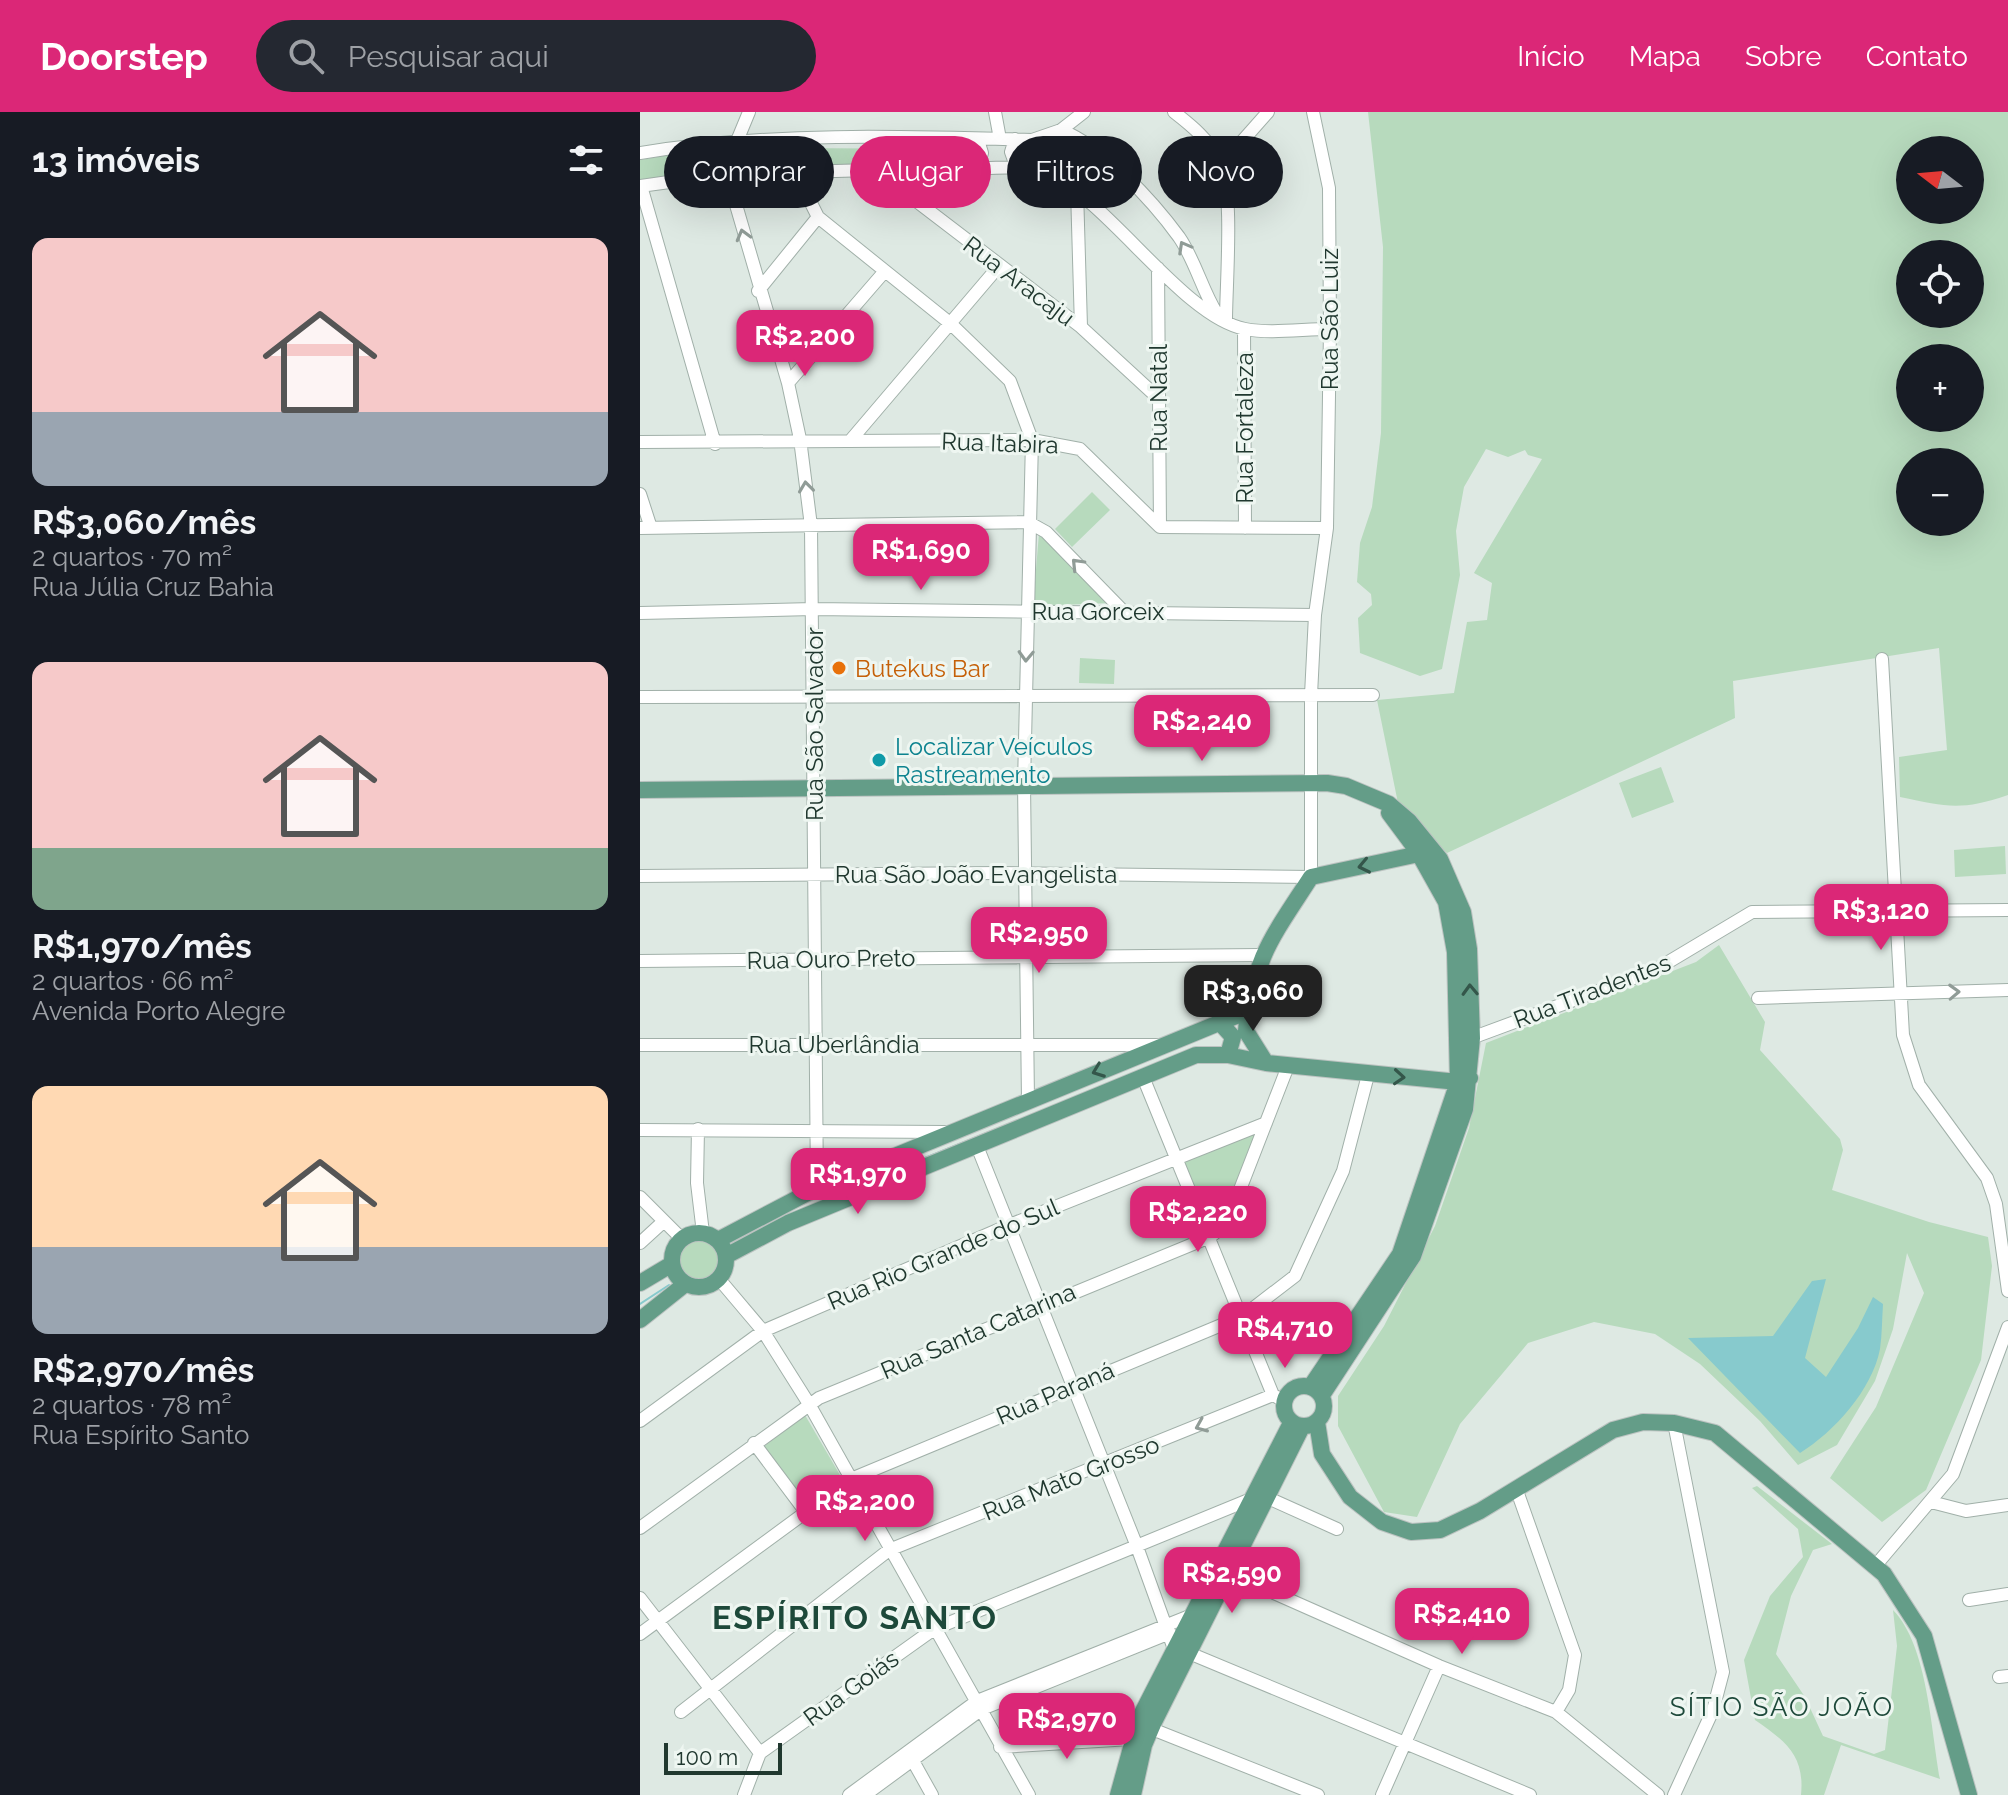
<!DOCTYPE html>
<html lang="pt">
<head>
<meta charset="utf-8">
<style>
	:root { --surface:#171b24; --page:#242831; --text:#f1f3f6; --muted:#9ea1a6; --accent:#db2777 }
	body { margin:0; font-family:Raleway,sans-serif; background:var(--page); color:var(--text); height:100vh; display:flex; flex-direction:column; font-size:30px; white-space:nowrap }
	* { box-sizing:border-box; margin:0 }
	p { font-size:26px; color:var(--muted) }
	.icon { flex:none; width:44px; height:44px; fill:none; stroke:currentColor; stroke-width:2; stroke-linecap:round; stroke-linejoin:round }
	.map { position:relative; flex:1; overflow:hidden }
	.sheet { display:flex; flex-direction:column; background:var(--surface); width:640px }
	.sheet>* { flex:none }
	.hud { position:absolute; left:24px; top:24px; width:760px; height:72px; display:flex; gap:16px }
	.needle { width:52px; rotate:286deg }
	.buttons { position:absolute; left:1256px; top:24px; display:grid; gap:16px }
	.buttons a { display:grid; place-items:center; width:88px; height:88px; border-radius:50%; background:var(--surface); box-shadow:0 8px 32px #0002; font-size:40px }
	.scale { position:absolute; left:24px; bottom:20px; width:118px; box-sizing:border-box; padding-left:8px; border:4px solid #20382f; border-top:0; font-size:22px; line-height:28px; white-space:nowrap; color:#20382f; -webkit-text-stroke:6px #eef6f1; paint-order:stroke }
	.price { position:absolute; translate:-50% -68px; padding:0 18px; border-radius:16px; background:var(--accent); color:#fff; font-size:26px; line-height:52px; filter:drop-shadow(0 2px 4px #0008) }
	.price::after { content:''; position:absolute; left:50%; top:48px; width:24px; height:18px; margin-left:-12px; background:inherit; clip-path:polygon(0 0,100% 0,50% 100%) }
	.price.on { background:#222; color:#fff }
	ul { padding:0; list-style:none }
	li { display:grid; align-content:center; gap:16px; height:424px; padding:0 32px }
	li span { display:grid; place-items:center; height:248px; border-radius:16px; color:#555 }
	li>.icon { margin-inline-start:auto }
	span .icon { width:144px; height:144px; fill:#fffc; stroke-width:1 }
	li b { font-size:34px }
	h2 { display:flex; justify-content:space-between; align-items:center; height:96px; padding:0 32px; font-size:34px }
	.pill { padding:0 28px; border-radius:36px; background:var(--surface); box-shadow:0 8px 32px #0002; font-size:28px; line-height:72px }
	.pill.on { background:var(--accent); color:#fff }
	header { display:flex; align-items:center; gap:48px; box-sizing:border-box; height:112px; padding:0 40px; background:var(--accent); color:#fff }
	header strong { font-size:38px }
	nav { display:flex; gap:44px; margin-inline-start:auto; font-size:28px }
	.search { width:560px; height:72px; background:var(--page); display:flex; align-items:center; gap:20px; box-sizing:border-box; padding:0 28px; border-radius:44px; color:var(--muted); font-size:30px }
	main { display:flex; flex:1; min-height:0 }
	.map>svg:first-child { display:block }
	.green { fill:#b7dabd; fill-rule:evenodd }
	.water { fill:#87cacd }
	.lines { fill:none; stroke-linecap:round; stroke-linejoin:round }
	.stream { stroke:#87cacd; stroke-width:2 }
	.minor-casing { stroke:#a1b0a9; stroke-width:14 }
	.major-casing { stroke:#bcc3c1; stroke-width:18 }
	.minor { stroke:#fff; stroke-width:12 }
	.major { stroke:#649d88; stroke-width:16 }
	.oneway { stroke:#909c97 }
	.oneway2 { stroke:#34564a }
	.food-dot { fill:#e8710a; stroke:#eef6f1; stroke-width:3 }
	.culture-dot { fill:#0f9aa8; stroke:#eef6f1; stroke-width:3 }
	.labels { text-anchor:middle; dominant-baseline:central; stroke-width:6; stroke-linejoin:round; paint-order:stroke }
	.street-label { font-size:24px; fill:#20382f; stroke:#eef6f1 }
	.food-label { font-size:24px; fill:#c56008; stroke:#eef6f1; text-anchor:start }
	.culture-label { font-size:24px; fill:#0d838f; stroke:#eef6f1; text-anchor:start }
	.neighbourhood-label { font-size:26px; letter-spacing:2px; fill:#1d493a; stroke:#eef6f1 }
	.district-label { font-size:32px; font-weight:bold; letter-spacing:2px; fill:#1d493a; stroke:#eef6f1 }
</style>
</head>
<body>
<header>
<strong>Doorstep</strong>
<div class="search"><svg class="icon" aria-label="search" viewBox="0 0 24 24"><circle cx="10" cy="10" r="6"/><path d="M15 15l6 6"/></svg>Pesquisar aqui</div>
<nav><a>Início</a><a>Mapa</a><a>Sobre</a><a>Contato</a></nav>
</header>
<main>
<section class="sheet">
<h2>13 imóveis<svg class="icon" aria-label="filters" viewBox="0 0 24 24"><path d="M4 7h16M4 17h16"/><circle cx="9" cy="7" r="2"/><circle cx="15" cy="17" r="2"/></svg></h2>
<ul>
<li><span style="background:linear-gradient(#f6c9c9 70%,#9aa5b1 0)"><svg class="icon" aria-label="home" viewBox="0 0 24 24"><path d="M3 11l9-7 9 7M6 9v11h12V9"/></svg></span><div><b>R$3,060/mês</b><p>2 quartos · 70 m²</p><p>Rua Júlia Cruz Bahia</p></div></li>
<li><span style="background:linear-gradient(#f6c9c9 75%,#7fa58c 0)"><svg class="icon" aria-label="home" viewBox="0 0 24 24"><path d="M3 11l9-7 9 7M6 9v11h12V9"/></svg></span><div><b>R$1,970/mês</b><p>2 quartos · 66 m²</p><p>Avenida Porto Alegre</p></div></li>
<li><span style="background:linear-gradient(#ffd9b3 65%,#9aa5b1 0)"><svg class="icon" aria-label="home" viewBox="0 0 24 24"><path d="M3 11l9-7 9 7M6 9v11h12V9"/></svg></span><div><b>R$2,970/mês</b><p>2 quartos · 78 m²</p><p>Rua Espírito Santo</p></div></li>
</ul>
</section>
<div class="map">
<svg width="1368" height="1683" viewBox="0 0 1368 1683">
	<rect width="100%" height="100%" fill="#dee9e3"/>
	<!-- green -->
	<path class="green" d="M 728,0 L 1368,0 L 1368,683 C 1321,699 1307,695 1260,685 L 1259,645 L 1307,638 L 1299,536 L 1093,569 L 1095,606 L 807,741 L 759,696 L 737,588 L 814,581 L 827,510 L 847,508 L 852,471 L 834,461 L 902,347 L 888,343 L 885,338 L 868,345 L 846,337 L 824,375 L 816,419 L 820,463 L 802,557 L 780,564 L 720,541 L 718,506 L 732,493 L 731,482 L 717,470 L 720,431 L 732,395 L 741,321 L 743,135 ZM 1270,38 L 1330,38 L 1330,98 L 1270,98 ZM 1270,142 L 1330,142 L 1330,202 L 1270,202 ZM 1270,246 L 1330,246 L 1330,306 L 1270,306 ZM 1270,350 L 1330,350 L 1330,410 L 1270,410 Z
		M 419,23 L 450,40 L 448,44 L 440,40 L 428,66 L 377,49 L 377,36 Z
		M 143,36 L 328,37 L 330,52 L 140,55 L 145,44 Z
		M 59,38 L 117,38 L 125,45 L 121,53 L 105,57 L 0,68 L 0,48 Z
		M 452,380 L 470,398 L 432,435 L 415,417 Z
		M 399,421 L 471,491 L 393,494 Z
		M 440,546 L 475,548 L 474,572 L 439,571 Z
		M 1021,655 L 1034,690 L 992,706 L 979,671 Z
		M 1365,734 L 1366,762 L 1315,765 L 1314,738 Z
		M 1079,833 L 1125,910 L 1120,938 L 1200,1027 L 1203,1038 L 1192,1078 L 1289,1110 L 1348,1125 L 1352,1154 L 1341,1248 L 1286,1378 L 1242,1410 L 1190,1366 L 1236,1295 L 1284,1181 L 1267,1141 L 1253,1217 L 1235,1269 L 1197,1333 L 1158,1353 L 1120,1309 L 1060,1252 L 1015,1222 L 954,1210 L 888,1231 L 820,1312 L 777,1405 L 744,1400 L 698,1314 L 698,1284 L 744,1214 L 795,1114 L 829,1016 L 846,931 L 1056,850 Z
		M 617,1021 L 582,1110 L 571,1118 L 542,1047 Z
		M37 1149a23 23 0 1 1 46 0a23 23 0 1 1-46 0Z
		M 165,1303 L 200,1363 L 163,1389 L 122,1336 Z
		M 1117,1374 L 1192,1432 L 1173,1438 L 1151,1484 L 1136,1542 L 1165,1585 L 1183,1624 L 1234,1642 L 1245,1638 L 1257,1534 L 1253,1498 C 1288,1534 1291,1619 1300,1667 L 1201,1633 L 1184,1683 L 1161,1683 C 1165,1643 1145,1629 1115,1608 L 1104,1548 L 1130,1484 L 1163,1445 L 1158,1417 L 1112,1376 Z"/>
	<!-- water -->
	<path class="water" d="M 1186,1167 L 1165,1246 L 1186,1265 L 1218,1216 L 1233,1185 L 1243,1192 C 1242,1207 1242,1223 1240,1237 C 1232,1278 1194,1320 1160,1341 L 1048,1226 L 1133,1224 L 1172,1169 Z"/>
	<g class="lines">
		<!-- stream -->
		<path class="stream" d="M 265,1054 L 381,1007
			M 0,1192 L 29,1173"/>
		<!-- minor casing -->
		<g class="minor-casing">
			<path id="minor" d="M 355,0 L 360,27
				M 534,0 C 552,14 569,28 580,49 C 594,77 586,173 586,208
				M 421,18 C 463,35 512,88 539,125 C 555,148 562,178 577,202
				M 375,27 L 371,40 L 377,57
				M 97,29 L 109,0
				M 0,41 C 128,20 263,24 392,28 L 421,18 L 444,0
				M 582,52 L 628,0
				M 337,57 L 342,41 L 338,28
				M 237,59 L 441,215 L 516,284
				M 168,60 L 170,89 L 178,105 L 311,212 L 370,269 L 392,328 L 384,672 L 388,988
				M 125,61 L 131,57 L 136,42 L 128,30
				M 87,62 L 148,271 L 160,327 L 171,414 L 177,1076
				M 0,74 C 106,58 214,58 321,57 C 347,57 388,51 411,63 C 472,93 544,205 605,217 C 631,222 663,217 690,217
				M 1,74 L 75,332
				M 437,78 L 441,215
				M 518,156 L 520,415
				M 118,179 L 178,105
				M 604,217 L 605,416
				M 148,271 L 245,159
				M 210,329 L 359,154
				M 0,330 L 392,328 L 440,337 L 520,415 L 687,416
				M 0,382 L 11,416
				M 388,410 L 406,420 L 483,499
				M 0,416 L 388,410
				M 0,501 L 173,497 L 675,503
				M 1242,547 L 1263,923 L 1279,973 L 1347,1066 L 1356,1092 L 1368,1179
				M 0,585 L 733,583
				M 0,764 L 359,761 L 671,765 L 671,583 L 675,503 L 687,416 L 690,217 L 689,76 L 673,0
				M 0,849 L 621,843
				M 1118,886 L 1368,878
				M 826,928 L 1015,858 L 1112,800 L 1368,798
				M 0,933 L 521,933
				M 503,965 L 633,1283 L 644,1289
				M 58,1017 L 57,1071 L 63,1121
				M 0,1018 L 305,1020
				M 337,1034 L 496,1432 L 534,1537
				M 0,1085 L 42,1127
				M 0,1131 L 23,1110
				M 79,1167 L 123,1219 L 169,1292 L 389,1683
				M 0,1309 L 123,1219 L 367,1114 L 626,1011
				M 1034,1311 L 1083,1560 L 1073,1598 L 1034,1683
				M 114,1331 L 165,1399
				M 876,1376 L 935,1543 L 929,1578 L 916,1600
				M 628,1386 L 697,1417
				M 1291,1390 L 1326,1399 L 1368,1393
				M 0,1416 L 179,1286 L 570,1125 L 587,1111 L 648,954
				M 1236,1453 L 1313,1362 L 1368,1215
				M 591,1462 L 799,1554 L 916,1600 L 1018,1683
				M 0,1486 L 120,1641
				M 1329,1488 L 1368,1482
				M 0,1522 L 211,1367 L 603,1204 L 655,1164 L 703,1059 L 728,963
				M 549,1541 L 890,1683
				M 1359,1565 L 1368,1564
				M 41,1600 L 249,1438 L 633,1283
				M 512,1617 L 678,1683
				M 360,1635 L 491,1627
				M 268,1640 L 292,1683
				M 104,1683 L 120,1641 L 294,1517 L 611,1387
				M 209,1683 L 337,1589 L 552,1503
				M 225,1683 L 342,1597 L 530,1521
				M 742,1683 L 799,1554"/>
		</g>
		<!-- major casing -->
		<g class="major-casing">
			<path id="major" d="M 0,678 L 687,671 L 706,674 L 749,692 L 769,709 L 800,747 L 823,800 L 829,837 L 832,926 L 825,997 L 773,1144 L 682,1283
				M 582,913 L 593,925 L 588,943
				M 626,951 L 606,919 C 613,846 633,824 671,765 L 779,742 L 786,744
				M32 1148a27 27 0 1 1 54 0a27 27 0 1 1-54 0Z
				M 78,1128 L 177,1076 L 608,899
				M 86,1144 L 148,1111 L 556,943 L 588,943 L 626,951 L 818,970 L 830,966
				M 0,1171 L 32,1152
				M 0,1208 L 44,1173
				M644 1294a20 20 0 1 1 40 0a20 20 0 1 1-40 0Z
				M 671,1274 L 760,1142 L 818,970 L 815,840 L 806,790 L 778,740 L 749,701
				M 677,1310 L 682,1342 L 710,1385 L 742,1410 L 771,1420 L 800,1418 L 840,1399 L 973,1318 L 1003,1310 L 1034,1311 L 1075,1321 L 1244,1462 L 1284,1524 L 1329,1683
				M 478,1683 L 499,1607 L 651,1311
				M 493,1683 L 504,1633 L 513,1612 L 662,1315"/>
		</g>
		<!-- minor -->
		<use href="#minor" class="minor"/>
		<!-- major -->
		<use href="#major" class="major"/>
	</g>
	<!-- one-way arrows -->
	<defs><path id="oneway-chevron" d="M-2-3.5L2.5 0L-2 3.5" fill="none" stroke-width="1.6" stroke-linecap="round" stroke-linejoin="round" transform="scale(2)"/></defs>
	<g class="oneway">
		<use href="#oneway-chevron" transform="translate(103 123) rotate(-105)"/>
		<use href="#oneway-chevron" transform="translate(544 135) rotate(-119)"/>
		<use href="#oneway-chevron" transform="translate(166 375) rotate(-97)"/>
		<use href="#oneway-chevron" transform="translate(437 452) rotate(-134)"/>
		<use href="#oneway-chevron" transform="translate(386 544) rotate(92)"/>
		<use href="#oneway-chevron" transform="translate(1314 880) rotate(-2)"/>
		<use href="#oneway-chevron" transform="translate(561 1314) rotate(157)"/>
	</g>
	<g class="oneway2">
		<use href="#oneway-chevron" transform="translate(724 754) rotate(168)"/>
		<use href="#oneway-chevron" transform="translate(830 878) rotate(-92)"/>
		<use href="#oneway-chevron" transform="translate(458 959) rotate(159)"/>
		<use href="#oneway-chevron" transform="translate(759 965) rotate(4)"/>
	</g>
	<!-- markers -->
	<circle class="food-dot" cx="199" cy="556" r="8"/>
	<circle class="culture-dot" cx="239" cy="648" r="8"/>
	<g class="labels">
		<!-- street labels -->
		<g class="street-label">
			<text transform="translate(379 169) rotate(37)">Rua Aracaju</text>
			<text transform="translate(689 207) rotate(-90)">Rua São Luiz</text>
			<text transform="translate(518 286) rotate(-90)">Rua Natal</text>
			<text transform="translate(604 316) rotate(-90)">Rua Fortaleza</text>
			<text transform="translate(360 331) rotate(2)">Rua Itabira</text>
			<text x="458" y="499">Rua Gorceix</text>
			<text transform="translate(174 612) rotate(-90)">Rua São Salvador</text>
			<text x="336" y="762">Rua São João Evangelista</text>
			<text transform="translate(191 847) rotate(-1)">Rua Ouro Preto</text>
			<text transform="translate(952 879) rotate(-21)">Rua Tiradentes</text>
			<text x="194" y="932">Rua Uberlândia</text>
			<text transform="translate(303 1142) rotate(-23)">Rua Rio Grande do Sul</text>
			<text transform="translate(338 1219) rotate(-23)">Rua Santa Catarina</text>
			<text transform="translate(415 1281) rotate(-23)">Rua Paraná</text>
			<text transform="translate(431 1366) rotate(-22)">Rua Mato Grosso</text>
			<text transform="translate(211 1576) rotate(-36)">Rua Goiás</text>
		</g>
		<!-- food labels -->
		<g class="food-label">
			<text x="215" y="556">Butekus Bar</text>
		</g>
		<!-- culture labels -->
		<g class="culture-label">
			<text x="255" y="634">Localizar Veículos<tspan x="255" dy="28">Rastreamento</tspan></text>
		</g>
		<!-- neighbourhood labels -->
		<g class="neighbourhood-label">
			<text x="1142" y="1595">SÍTIO SÃO JOÃO</text>
		</g>
		<!-- district labels -->
		<g class="district-label">
			<text x="215" y="1505">ESPÍRITO SANTO</text>
		</g>
	</g>
</svg>
<div class="buttons">
<a><svg class="needle" viewBox="-14 -14 28 28"><path d="M0-13l5 13h-10z" fill="#e53935"/><path d="M0 13l5-13h-10z" fill="#9ea1a6"/></svg></a>
<a><svg class="icon" aria-label="locate" viewBox="0 0 24 24"><circle cx="12" cy="12" r="6"/><path d="M12 2v4M12 18v4M2 12h4M18 12h4"/></svg></a>
<a>+</a>
<a>−</a>
</div>
<div class="scale">100 m</div>
<b class="price" style="left:165px;top:266px">R$2,200</b>
<b class="price" style="left:281px;top:480px">R$1,690</b>
<b class="price" style="left:562px;top:651px">R$2,240</b>
<b class="price" style="left:1241px;top:840px">R$3,120</b>
<b class="price" style="left:399px;top:863px">R$2,950</b>
<b class="price on" style="left:613px;top:921px">R$3,060</b>
<b class="price" style="left:218px;top:1104px">R$1,970</b>
<b class="price" style="left:558px;top:1142px">R$2,220</b>
<b class="price" style="left:645px;top:1258px">R$4,710</b>
<b class="price" style="left:225px;top:1431px">R$2,200</b>
<b class="price" style="left:592px;top:1503px">R$2,590</b>
<b class="price" style="left:822px;top:1544px">R$2,410</b>
<b class="price" style="left:427px;top:1649px">R$2,970</b>
<div class="hud">
<a class="pill">Comprar</a>
<a class="pill on">Alugar</a>
<a class="pill">Filtros</a>
<a class="pill">Novo</a>
</div>
</div>
</main>
</body>
</html>
